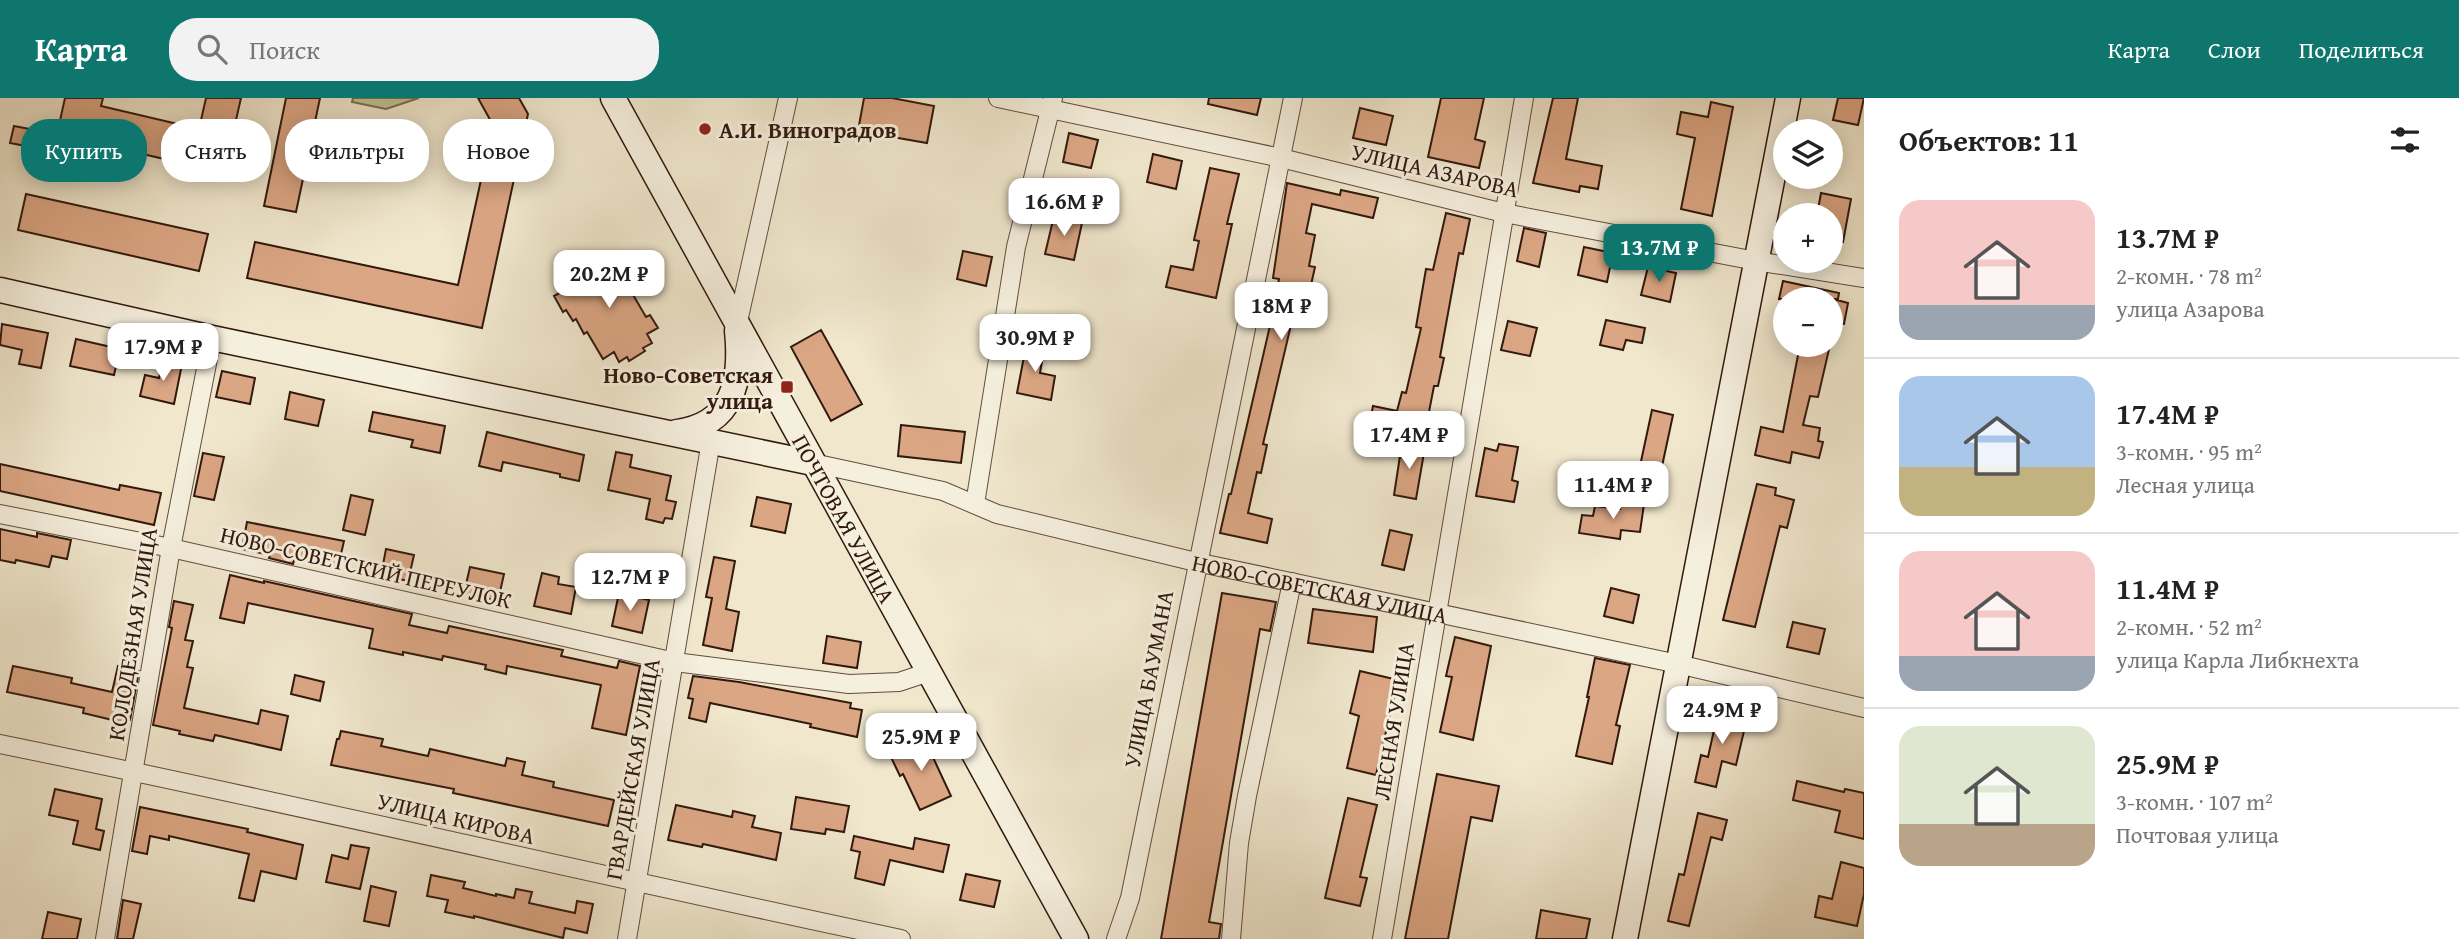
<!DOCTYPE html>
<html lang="ru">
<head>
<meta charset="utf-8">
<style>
	:root { --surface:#fff; --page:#f2f2f2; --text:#222; --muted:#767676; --line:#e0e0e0; --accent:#0f766e }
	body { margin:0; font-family:"Gentium Book Plus",serif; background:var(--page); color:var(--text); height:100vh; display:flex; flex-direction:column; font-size:26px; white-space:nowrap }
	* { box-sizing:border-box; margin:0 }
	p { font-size:23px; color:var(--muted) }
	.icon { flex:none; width:38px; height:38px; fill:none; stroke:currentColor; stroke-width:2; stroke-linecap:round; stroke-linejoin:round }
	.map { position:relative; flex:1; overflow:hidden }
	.details { display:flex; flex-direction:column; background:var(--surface); width:595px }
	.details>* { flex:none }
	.top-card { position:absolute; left:21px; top:21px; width:665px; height:63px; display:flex; gap:14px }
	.buttons { position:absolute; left:1773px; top:21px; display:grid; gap:14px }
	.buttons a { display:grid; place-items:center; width:70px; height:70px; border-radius:50%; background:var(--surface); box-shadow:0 4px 18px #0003; font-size:35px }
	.price { position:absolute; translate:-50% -60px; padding:0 16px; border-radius:14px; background:#fff; color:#222; font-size:23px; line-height:46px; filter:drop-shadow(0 2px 4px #0008) }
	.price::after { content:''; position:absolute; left:50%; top:42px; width:21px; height:16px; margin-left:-10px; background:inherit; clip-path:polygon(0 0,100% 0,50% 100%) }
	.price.on { background:var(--accent); color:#fff }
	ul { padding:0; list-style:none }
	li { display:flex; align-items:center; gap:21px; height:175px; padding:0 35px }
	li+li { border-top:2px solid var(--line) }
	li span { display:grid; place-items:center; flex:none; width:196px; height:140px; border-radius:21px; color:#555 }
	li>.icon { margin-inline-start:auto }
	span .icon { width:84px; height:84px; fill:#fffc; stroke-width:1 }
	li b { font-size:30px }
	h2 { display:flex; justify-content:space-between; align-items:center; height:84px; padding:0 35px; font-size:30px }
	.chip { padding:0 24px; border-radius:28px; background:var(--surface); box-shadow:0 4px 18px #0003; font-size:24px; line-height:63px }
	.chip.on { background:var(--accent); color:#fff }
	header { display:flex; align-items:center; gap:42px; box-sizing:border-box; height:98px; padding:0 35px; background:var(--accent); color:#fff }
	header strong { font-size:33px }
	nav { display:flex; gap:38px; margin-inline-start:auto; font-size:24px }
	.search { width:490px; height:63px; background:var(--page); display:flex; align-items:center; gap:18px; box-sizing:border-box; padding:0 24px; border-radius:28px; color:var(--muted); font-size:26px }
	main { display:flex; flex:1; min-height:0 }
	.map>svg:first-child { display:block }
	.green { fill:#bec495; stroke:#786e52; stroke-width:2 }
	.building { fill:#dba684; stroke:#32190e; stroke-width:2 }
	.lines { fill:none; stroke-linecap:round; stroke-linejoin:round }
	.street-casing { stroke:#624c3e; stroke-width:20 }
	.secondary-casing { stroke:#32190e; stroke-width:27 }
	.street { stroke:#f5efde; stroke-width:18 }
	.secondary { stroke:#f5efde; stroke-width:24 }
	.poi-dot { fill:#8f2418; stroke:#f5efde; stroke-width:2.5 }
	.labels { text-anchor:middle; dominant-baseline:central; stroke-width:6; stroke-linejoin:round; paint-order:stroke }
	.poi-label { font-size:23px; font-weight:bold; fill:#32190e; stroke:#f5efde; text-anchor:start }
	.street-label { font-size:23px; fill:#32190e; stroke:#f5efde }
</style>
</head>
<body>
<header>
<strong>Карта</strong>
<div class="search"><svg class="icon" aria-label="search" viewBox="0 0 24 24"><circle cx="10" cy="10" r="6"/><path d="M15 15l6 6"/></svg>Поиск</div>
<nav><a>Карта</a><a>Слои</a><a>Поделиться</a></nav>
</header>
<main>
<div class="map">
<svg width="1864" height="841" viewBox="0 0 1864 841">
	<rect width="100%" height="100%" fill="#f0e7cd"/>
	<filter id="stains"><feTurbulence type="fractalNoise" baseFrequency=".00286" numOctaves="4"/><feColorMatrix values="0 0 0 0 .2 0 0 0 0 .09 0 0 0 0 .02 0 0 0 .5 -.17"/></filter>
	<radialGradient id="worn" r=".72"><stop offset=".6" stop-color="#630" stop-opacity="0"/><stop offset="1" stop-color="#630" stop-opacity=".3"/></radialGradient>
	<!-- green -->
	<path class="green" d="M 353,0 L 419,0 L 386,11 L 352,4 Z"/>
	<!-- building -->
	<path class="building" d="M 65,0 L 103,0 L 101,8 L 199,31 L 206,0 L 241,0 L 224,75 L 57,36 Z
		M 286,0 L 320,0 L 296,114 L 264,108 Z
		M 478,0 L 519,0 L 528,16 L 482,230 L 247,180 L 255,144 L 458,187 L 493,27 Z
		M 864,0 L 892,0 L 934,8 L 927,45 L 858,33 Z
		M 1209,0 L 1261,0 L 1257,17 L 1208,6 Z
		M 1441,0 L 1484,0 L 1475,41 L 1485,44 L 1479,70 L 1428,59 Z
		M 1553,0 L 1578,0 L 1566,61 L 1602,68 L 1598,91 L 1580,88 L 1579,94 L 1533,85 Z
		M 1838,0 L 1864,0 L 1858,27 L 1833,22 Z
		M 1711,4 L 1733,9 L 1712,118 L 1681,111 L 1695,40 L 1677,36 L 1681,14 L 1708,19 Z
		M 1360,10 L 1393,18 L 1386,47 L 1353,40 Z
		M 14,28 L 40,33 L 36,50 L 10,45 Z
		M 1069,35 L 1098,42 L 1091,70 L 1063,64 Z
		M 1153,56 L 1182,63 L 1176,91 L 1147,84 Z
		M 1210,70 L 1239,76 L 1227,126 L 1232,126 L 1216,200 L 1166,189 L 1171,168 L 1193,172 L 1199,143 L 1194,142 Z
		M 1287,85 L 1340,97 L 1341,92 L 1378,100 L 1373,120 L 1312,106 L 1306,135 L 1315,137 L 1309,168 L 1315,169 L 1311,187 L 1308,187 L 1302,215 L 1294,214 L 1263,346 L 1267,347 L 1261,375 L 1257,374 L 1248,415 L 1272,421 L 1267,445 L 1220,435 L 1229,396 L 1231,396 L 1269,232 L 1279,181 L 1273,180 Z
		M 1821,95 L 1851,101 L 1843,144 L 1830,142 L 1830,117 L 1817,117 Z
		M 26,96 L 208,136 L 199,173 L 18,132 Z
		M 1446,115 L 1470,121 L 1463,156 L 1459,155 L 1440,259 L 1444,260 L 1438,288 L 1434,288 L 1428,319 L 1414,315 L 1410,333 L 1370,323 L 1373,308 L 1397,313 L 1402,294 L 1406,295 L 1421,230 L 1416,229 L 1426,171 L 1433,172 Z
		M 1054,118 L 1082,125 L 1074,162 L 1045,156 Z
		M 1524,130 L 1546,135 L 1539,169 L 1517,163 Z
		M 1584,149 L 1613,155 L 1607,184 L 1578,177 Z
		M 963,153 L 992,159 L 986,188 L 957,181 Z
		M 624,158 L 634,175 L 628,179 L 636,193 L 632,195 L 646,219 L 650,217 L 658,230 L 647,236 L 652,245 L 643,250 L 645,253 L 629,263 L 627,259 L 619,264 L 614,254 L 603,261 L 587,234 L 584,236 L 576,221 L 573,223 L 566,212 L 563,214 L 554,198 L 565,192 L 562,188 L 612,159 L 615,164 Z
		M 1648,169 L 1676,175 L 1670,204 L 1641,197 Z
		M 1783,183 L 1839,195 L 1838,201 L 1833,201 L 1848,205 L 1844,226 L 1830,223 L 1830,201 L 1779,201 Z
		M 1606,222 L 1645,230 L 1642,245 L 1626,242 L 1623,252 L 1600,247 Z
		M 1508,223 L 1537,230 L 1530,258 L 1501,252 Z
		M 2,226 L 48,235 L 41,270 L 19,266 L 22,252 L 0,247 Z
		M 821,232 L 862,306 L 831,323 L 791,249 Z
		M 76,241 L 120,251 L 114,277 L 70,268 Z
		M 1027,243 L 1045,246 L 1040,275 L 1055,278 L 1051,302 L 1017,295 Z
		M 1800,247 L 1830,247 L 1818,299 L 1810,298 L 1803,327 L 1820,330 L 1818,343 L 1823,344 L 1819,360 L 1792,354 L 1790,365 L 1755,357 L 1761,329 L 1783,334 Z
		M 163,262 L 182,266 L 174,306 L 140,298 L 145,277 L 159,280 Z
		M 222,273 L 255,280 L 250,306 L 216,299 Z
		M 290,294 L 324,302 L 318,328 L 285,321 Z
		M 1652,312 L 1673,317 L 1661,373 L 1640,368 Z
		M 373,314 L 445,328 L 440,355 L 411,349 L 413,342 L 369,333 Z
		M 901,327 L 965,334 L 961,365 L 898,358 Z
		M 487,334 L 584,357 L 579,383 L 560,379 L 560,376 L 503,364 L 501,373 L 479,368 Z
		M 1402,345 L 1425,349 L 1416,401 L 1394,397 Z
		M 1499,346 L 1518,349 L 1512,382 L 1518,384 L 1514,404 L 1476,398 L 1485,350 L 1497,353 Z
		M 616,354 L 632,357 L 630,369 L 671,378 L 666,402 L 676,404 L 672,421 L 665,420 L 663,425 L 646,421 L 650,401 L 608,392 Z
		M 203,355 L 224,359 L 214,402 L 194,398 Z
		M 0,366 L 119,392 L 120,387 L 161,395 L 154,427 L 0,393 Z
		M 1757,386 L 1776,390 L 1775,397 L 1794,402 L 1787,430 L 1780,428 L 1755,529 L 1723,522 Z
		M 351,397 L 373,402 L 365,437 L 343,432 Z
		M 757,399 L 791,406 L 785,435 L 751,428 Z
		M 1621,403 L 1644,406 L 1640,434 L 1621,432 L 1620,441 L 1579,435 L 1582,417 L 1593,418 L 1595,408 L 1620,411 Z
		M 247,424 L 344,443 L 338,469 L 295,459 L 293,466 L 269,460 L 270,457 L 242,451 Z
		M 0,431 L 37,439 L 37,435 L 71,442 L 67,461 L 52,458 L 49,469 L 16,462 L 15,465 L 0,462 Z
		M 1390,432 L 1412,437 L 1404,472 L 1382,467 Z
		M 386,451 L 414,457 L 408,483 L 381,477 Z
		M 714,459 L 735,463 L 726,511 L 739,514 L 732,553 L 703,547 L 712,500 L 706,499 Z
		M 470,469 L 504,476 L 498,503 L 464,495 Z
		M 542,475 L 559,479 L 558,486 L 576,489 L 571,516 L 534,508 Z
		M 230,477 L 264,485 L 264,483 L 412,516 L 409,527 L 447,535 L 449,528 L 538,547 L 563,552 L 561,558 L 617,570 L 619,563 L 640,568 L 626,637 L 592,630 L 601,587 L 507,568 L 506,576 L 485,571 L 486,567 L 443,558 L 442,562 L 403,554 L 403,557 L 369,550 L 373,531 L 248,505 L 244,525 L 220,520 Z
		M 1611,490 L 1639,497 L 1633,525 L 1604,518 Z
		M 619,495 L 649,502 L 642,535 L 612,528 Z
		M 1222,495 L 1276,504 L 1270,533 L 1260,531 L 1209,824 L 1221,826 L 1219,841 L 1161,841 Z
		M 174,503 L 193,507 L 185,542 L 193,543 L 187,569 L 193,570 L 184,610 L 258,626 L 261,612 L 288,618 L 281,652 L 215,637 L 213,643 L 179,636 L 180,633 L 153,627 L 172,530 L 169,529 Z
		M 1313,511 L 1377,519 L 1373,554 L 1308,545 Z
		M 1793,524 L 1825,531 L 1819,556 L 1787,549 Z
		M 827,538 L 861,544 L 857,570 L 823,565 Z
		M 1455,539 L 1491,548 L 1473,642 L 1440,634 L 1452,579 L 1446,578 Z
		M 1595,560 L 1630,567 L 1616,627 L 1620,628 L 1612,666 L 1576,658 L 1589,599 L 1587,599 Z
		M 13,568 L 72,580 L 71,585 L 112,594 L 118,568 L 139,573 L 130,622 L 126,621 L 125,625 L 83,615 L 84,610 L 7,594 Z
		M 1360,573 L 1398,582 L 1376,677 L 1347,670 L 1359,618 L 1350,615 Z
		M 295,577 L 324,584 L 320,603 L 291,596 Z
		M 693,578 L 739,584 L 851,605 L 850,610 L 862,612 L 857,639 L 810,629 L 811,626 L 710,605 L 706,624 L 689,620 L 693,601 L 688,600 Z
		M 1719,610 L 1748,616 L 1736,667 L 1722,663 L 1716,689 L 1695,684 L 1701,657 L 1708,659 Z
		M 341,633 L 383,641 L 381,648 L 428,658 L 430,651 L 505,668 L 507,660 L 525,664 L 522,677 L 554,684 L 553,689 L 614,702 L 608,728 L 453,695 L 454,691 L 331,667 L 337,641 L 339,641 Z
		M 924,640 L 951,698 L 920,712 L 903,676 L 900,678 L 889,655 Z
		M 1437,676 L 1499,688 L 1492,723 L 1471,719 L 1448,841 L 1405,841 Z
		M 1797,683 L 1844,694 L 1845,691 L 1864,695 L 1864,741 L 1835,734 L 1840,713 L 1793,702 Z
		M 55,691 L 102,701 L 96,731 L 104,733 L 100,752 L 73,746 L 78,723 L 49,717 Z
		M 796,699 L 849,708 L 844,734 L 826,731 L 825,736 L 791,731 Z
		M 1348,700 L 1377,707 L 1360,779 L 1367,780 L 1360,808 L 1325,800 Z
		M 676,707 L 732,719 L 733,713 L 755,718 L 752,729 L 781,735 L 776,762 L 703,746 L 702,749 L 668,742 Z
		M 140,709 L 248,731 L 247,734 L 303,747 L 296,781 L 261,773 L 254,803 L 239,800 L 249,756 L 169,738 L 169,742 L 150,738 L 147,756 L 132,753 Z
		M 1698,715 L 1727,722 L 1722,742 L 1711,739 L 1689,828 L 1668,823 L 1679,776 L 1684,777 Z
		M 854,738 L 913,751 L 915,740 L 949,747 L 943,774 L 890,762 L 884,787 L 855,780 L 860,754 L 851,752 Z
		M 351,747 L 369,750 L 360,791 L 326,784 L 332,757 L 348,761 Z
		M 1841,764 L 1864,770 L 1864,796 L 1857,828 L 1815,819 L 1819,798 L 1832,801 Z
		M 966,776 L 1000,783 L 994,809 L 960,802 Z
		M 431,777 L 465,784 L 463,790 L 496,798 L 496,796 L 514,800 L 516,791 L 532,794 L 529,805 L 575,815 L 577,803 L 593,806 L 587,835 L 565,830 L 563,840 L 474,818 L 474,820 L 445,814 L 448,802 L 427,798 Z
		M 371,788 L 396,794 L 389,828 L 364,823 Z
		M 123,802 L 141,806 L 133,841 L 117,841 Z
		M 1541,812 L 1590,821 L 1586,841 L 1536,841 Z
		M 48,814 L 81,821 L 77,841 L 42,841 Z"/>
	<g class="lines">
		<!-- street casing -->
		<g class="street-casing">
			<g id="street">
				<path d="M 998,0 L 1281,60 L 1504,115 L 1756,163 L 1864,180"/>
				<path d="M 737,228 L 788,0"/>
				<path id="s1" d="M 813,365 L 943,393 L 997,416 L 1196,464 L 1678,566 L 1864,610"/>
				<path d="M 975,406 L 1016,149 L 1053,0"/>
				<path d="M 0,416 L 171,450 L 675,564 L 849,586 L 899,584 L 929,574"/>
				<path d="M 0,646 C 301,707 601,778 901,841"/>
				<path d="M 105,841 L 171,450 L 212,240"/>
				<path d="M 627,841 L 711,343"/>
				<path d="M 1116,841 L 1130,800 L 1293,0"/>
				<path d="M 1231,841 L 1239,745 L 1247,698 L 1292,484"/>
				<path d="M 1382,841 L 1524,0"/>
			</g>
		</g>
		<!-- secondary casing -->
		<g class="secondary-casing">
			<g id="secondary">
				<path id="s2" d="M 613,0 L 1076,841"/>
				<path d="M 0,192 L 212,240 L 813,365"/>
				<path d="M 677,334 C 734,326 742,282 737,233"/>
				<path d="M 1625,841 L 1788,0"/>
			</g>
		</g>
		<!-- street -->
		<use href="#street" class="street"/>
		<!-- secondary -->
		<use href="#secondary" class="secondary"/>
	</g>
	<!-- markers -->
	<g class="poi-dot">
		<circle cx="705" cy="31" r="7"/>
		<rect x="780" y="282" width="14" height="14" rx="3.5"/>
	</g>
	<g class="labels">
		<!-- poi labels -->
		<g class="poi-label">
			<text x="719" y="31">А.И. Виноградов</text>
			<text x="773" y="276" text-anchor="end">Ново-Советская<tspan x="773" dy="26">улица</tspan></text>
		</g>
		<!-- street labels -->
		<g class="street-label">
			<text transform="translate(1435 72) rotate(13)">УЛИЦА АЗАРОВА</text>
			<text stroke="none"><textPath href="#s2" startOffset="480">ПОЧТОВАЯ УЛИЦА</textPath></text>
			<text transform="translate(366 469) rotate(13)">НОВО-СОВЕТСКИЙ ПЕРЕУЛОК</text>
			<text stroke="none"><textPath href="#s1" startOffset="523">НОВО-СОВЕТСКАЯ УЛИЦА</textPath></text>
			<text transform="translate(132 536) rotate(-81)">КОЛОДЕЗНАЯ УЛИЦА</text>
			<text transform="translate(1148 581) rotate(-79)">УЛИЦА БАУМАНА</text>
			<text transform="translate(1393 623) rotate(-81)">ЛЕСНАЯ УЛИЦА</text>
			<text transform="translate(632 671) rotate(-80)">ГВАРДЕЙСКАЯ УЛИЦА</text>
			<text transform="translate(456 720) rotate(13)">УЛИЦА КИРОВА</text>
		</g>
	</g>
	<rect width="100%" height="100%" filter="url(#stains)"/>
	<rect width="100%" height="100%" fill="url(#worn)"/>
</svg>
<div class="buttons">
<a><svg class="icon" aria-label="layers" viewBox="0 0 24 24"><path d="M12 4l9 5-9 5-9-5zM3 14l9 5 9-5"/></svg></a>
<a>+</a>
<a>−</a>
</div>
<b class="price" style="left:1064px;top:140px">16.6M ₽</b>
<b class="price on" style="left:1659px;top:186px">13.7M ₽</b>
<b class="price" style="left:609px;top:212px">20.2M ₽</b>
<b class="price" style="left:1281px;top:244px">18M ₽</b>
<b class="price" style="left:1035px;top:276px">30.9M ₽</b>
<b class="price" style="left:163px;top:285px">17.9M ₽</b>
<b class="price" style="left:1409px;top:373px">17.4M ₽</b>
<b class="price" style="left:1613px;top:423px">11.4M ₽</b>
<b class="price" style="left:630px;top:515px">12.7M ₽</b>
<b class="price" style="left:1722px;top:648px">24.9M ₽</b>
<b class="price" style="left:921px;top:675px">25.9M ₽</b>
<div class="top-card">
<a class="chip on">Купить</a>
<a class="chip">Снять</a>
<a class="chip">Фильтры</a>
<a class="chip">Новое</a>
</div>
</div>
<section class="details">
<h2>Объектов: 11<svg class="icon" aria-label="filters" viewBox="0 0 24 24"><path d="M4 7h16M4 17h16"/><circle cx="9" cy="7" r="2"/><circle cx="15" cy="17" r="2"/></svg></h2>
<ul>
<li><span style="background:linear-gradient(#f6c9c9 75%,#9aa5b1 0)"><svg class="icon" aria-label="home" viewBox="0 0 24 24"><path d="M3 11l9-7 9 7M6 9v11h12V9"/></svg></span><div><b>13.7M ₽</b><p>2-комн. · 78 m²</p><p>улица Азарова</p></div></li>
<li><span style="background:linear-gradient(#a9c7e8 65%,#c2b280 0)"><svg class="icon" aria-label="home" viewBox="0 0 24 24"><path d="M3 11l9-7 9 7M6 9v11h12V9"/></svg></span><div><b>17.4M ₽</b><p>3-комн. · 95 m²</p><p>Лесная улица</p></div></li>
<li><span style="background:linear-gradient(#f6c9c9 75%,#9aa5b1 0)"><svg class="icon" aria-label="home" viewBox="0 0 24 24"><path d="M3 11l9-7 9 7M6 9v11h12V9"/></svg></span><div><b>11.4M ₽</b><p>2-комн. · 52 m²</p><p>улица Карла Либкнехта</p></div></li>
<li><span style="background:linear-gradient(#dfe7d0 70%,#b9a48a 0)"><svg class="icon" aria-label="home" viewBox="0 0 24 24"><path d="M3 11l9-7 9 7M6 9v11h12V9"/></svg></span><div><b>25.9M ₽</b><p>3-комн. · 107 m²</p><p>Почтовая улица</p></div></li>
</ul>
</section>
</main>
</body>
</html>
